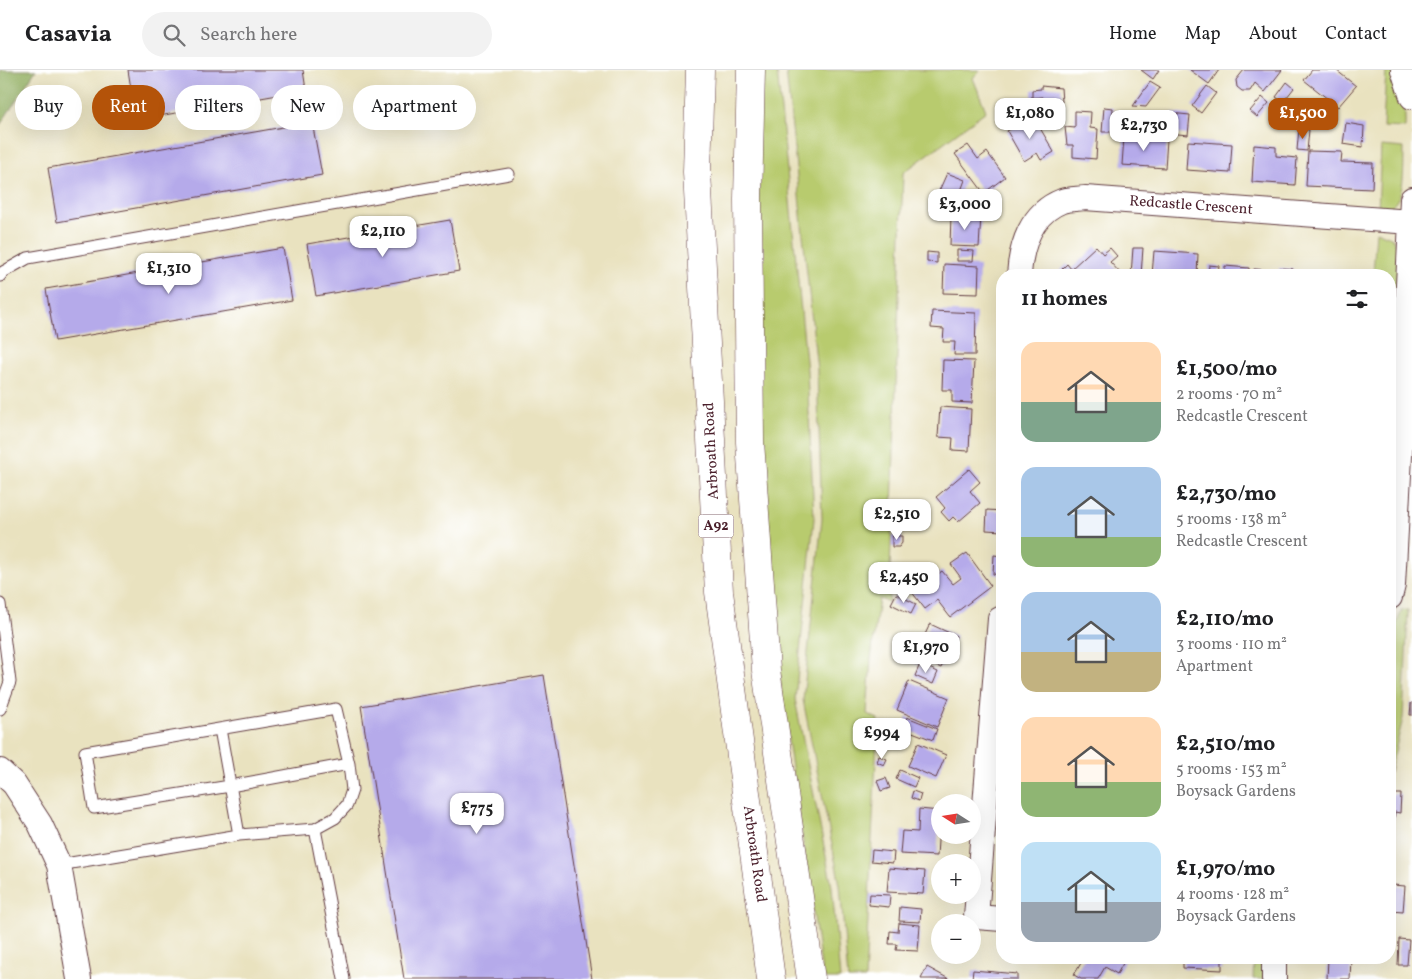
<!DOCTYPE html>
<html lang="en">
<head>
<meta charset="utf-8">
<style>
	:root { --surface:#fff; --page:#f2f2f2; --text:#202124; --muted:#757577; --line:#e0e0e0; --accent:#b45309 }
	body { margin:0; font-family:Vollkorn,serif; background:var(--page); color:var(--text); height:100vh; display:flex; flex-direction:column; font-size:19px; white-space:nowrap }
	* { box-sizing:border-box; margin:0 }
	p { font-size:16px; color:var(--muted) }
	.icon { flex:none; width:28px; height:28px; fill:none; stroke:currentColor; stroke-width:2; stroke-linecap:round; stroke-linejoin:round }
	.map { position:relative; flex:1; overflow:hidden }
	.panel { position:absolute; left:996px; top:199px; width:400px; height:695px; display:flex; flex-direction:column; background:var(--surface); border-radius:20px; box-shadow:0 5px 20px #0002 }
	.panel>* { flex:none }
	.guide { position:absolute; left:15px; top:15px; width:475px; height:45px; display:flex; gap:10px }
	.needle { width:32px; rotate:282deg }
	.buttons { position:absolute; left:931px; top:724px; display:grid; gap:10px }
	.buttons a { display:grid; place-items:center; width:50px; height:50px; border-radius:50%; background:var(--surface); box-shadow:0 5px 20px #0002; font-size:25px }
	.price { position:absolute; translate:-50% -42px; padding:0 11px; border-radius:10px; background:#fff; color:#222; font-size:16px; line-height:32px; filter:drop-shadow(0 1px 2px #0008) }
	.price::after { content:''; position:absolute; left:50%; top:30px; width:15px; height:11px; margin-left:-8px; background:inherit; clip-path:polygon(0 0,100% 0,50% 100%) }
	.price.selected { background:var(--accent); color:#fff }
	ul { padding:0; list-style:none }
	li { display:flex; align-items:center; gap:15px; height:125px; padding:0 25px }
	li span { display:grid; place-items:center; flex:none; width:140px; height:100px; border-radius:15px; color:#555 }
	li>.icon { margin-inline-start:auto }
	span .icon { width:60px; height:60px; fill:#fffc; stroke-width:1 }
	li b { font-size:21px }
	h2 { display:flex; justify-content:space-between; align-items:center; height:60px; padding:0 25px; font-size:21px }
	.tag { padding:0 18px; border-radius:22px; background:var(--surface); box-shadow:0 5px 20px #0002; font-size:18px; line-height:45px }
	.tag.selected { background:var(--accent); color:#fff }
	header { display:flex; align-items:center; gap:30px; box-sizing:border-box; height:70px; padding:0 25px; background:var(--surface); border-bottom:1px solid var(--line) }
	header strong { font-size:24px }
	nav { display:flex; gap:28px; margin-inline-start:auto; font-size:18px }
	.search { width:350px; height:45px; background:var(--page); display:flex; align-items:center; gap:12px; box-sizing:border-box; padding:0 18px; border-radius:28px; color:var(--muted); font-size:19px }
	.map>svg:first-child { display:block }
	.green { fill:#b8cb6e; stroke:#81754c }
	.forest { fill:#92af61; stroke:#6e6746 }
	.building { fill:#b5aaea }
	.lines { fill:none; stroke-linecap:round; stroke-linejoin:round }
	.service-casing { stroke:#623c41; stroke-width:13 }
	.minor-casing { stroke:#623c41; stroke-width:26 }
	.primary-casing { stroke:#623c41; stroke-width:29 }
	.service { stroke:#fff; stroke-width:11 }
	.minor { stroke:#fff; stroke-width:24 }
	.primary { stroke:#fff; stroke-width:28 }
	.labels { text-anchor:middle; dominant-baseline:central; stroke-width:4.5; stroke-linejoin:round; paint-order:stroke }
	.shield { fill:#fff; stroke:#80626b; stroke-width:1 }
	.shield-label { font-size:14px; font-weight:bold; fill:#4a1f2b }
	.street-label { font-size:15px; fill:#4a1f2b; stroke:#fff }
</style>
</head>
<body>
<header>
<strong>Casavia</strong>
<div class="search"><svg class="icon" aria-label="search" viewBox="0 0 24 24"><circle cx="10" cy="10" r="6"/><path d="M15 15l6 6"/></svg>Search here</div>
<nav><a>Home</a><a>Map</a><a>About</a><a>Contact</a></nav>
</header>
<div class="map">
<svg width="1412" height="909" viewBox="0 0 1412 909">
	<rect width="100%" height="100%" fill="#fff"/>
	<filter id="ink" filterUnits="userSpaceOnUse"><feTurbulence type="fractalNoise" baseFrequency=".02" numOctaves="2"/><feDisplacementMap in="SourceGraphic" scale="10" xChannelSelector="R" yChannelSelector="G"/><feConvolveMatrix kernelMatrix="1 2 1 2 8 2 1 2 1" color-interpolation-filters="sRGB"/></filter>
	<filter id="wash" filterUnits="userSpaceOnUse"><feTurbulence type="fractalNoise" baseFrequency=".0096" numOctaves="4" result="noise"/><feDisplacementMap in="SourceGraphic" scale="20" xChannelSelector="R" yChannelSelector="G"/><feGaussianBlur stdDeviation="1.12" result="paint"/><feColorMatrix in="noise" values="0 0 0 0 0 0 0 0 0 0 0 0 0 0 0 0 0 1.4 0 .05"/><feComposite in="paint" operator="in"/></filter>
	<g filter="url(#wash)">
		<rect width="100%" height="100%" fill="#e9e2bf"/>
		<!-- green -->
		<path class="green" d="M 757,0 L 777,0 L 807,301 L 814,449 L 795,629 L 832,817 L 840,909 L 823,909 L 782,629 L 760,372 Z
			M 786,0 L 980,0 L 973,8 L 986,41 L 903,103 L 889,532 L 879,529 L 871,588 L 867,644 L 878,649 L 865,909 L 848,909 L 840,815 L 803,630 L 822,449 L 817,300 Z
			M 1386,0 L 1391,0 C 1402,20 1406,35 1405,58 L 1383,57 Z
			M 1381,76 L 1404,78 C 1403,98 1408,141 1378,140 Z
			M 1376,161 L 1391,167 L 1399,179 L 1397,259 L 1390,259 L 1390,205 L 1373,205 Z
			M 1390,268 L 1396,269 L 1390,359 Z
			M 1402,540 L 1408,541 L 1403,648 L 1390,702 L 1390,569 Z
			M 1254,888 L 1263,888 L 1264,909 L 1253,909 Z"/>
		<!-- forest -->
		<path class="forest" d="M 0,0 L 36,0 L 0,55 Z"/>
		<g id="blocks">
			<!-- building -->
			<path class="building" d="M 128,0 L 303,0 L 306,20 L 136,50 Z
				M 1141,0 L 1159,0 L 1153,9 Z
				M 1190,0 L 1219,0 L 1209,14 Z
				M 1244,0 L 1282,0 L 1265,22 L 1255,13 L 1250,21 L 1242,21 L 1237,17 L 1236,10 Z
				M 1312,0 L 1336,0 L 1356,16 L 1338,37 L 1304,10 Z
				M 1150,12 L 1160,18 L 1146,37 L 1133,36 Z
				M 1287,12 L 1294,18 L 1283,32 L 1276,27 Z
				M 1041,16 L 1061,18 L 1062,32 L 1043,34 L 1042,27 L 1032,28 L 1032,20 L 1041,19 Z
				M 1207,16 L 1216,23 L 1201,43 L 1192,36 Z
				M 1262,27 L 1269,33 L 1257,47 L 1250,41 Z
				M 1104,37 L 1113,38 L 1112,62 L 1102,62 Z
				M 1313,39 L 1323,43 L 1317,56 L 1307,52 Z
				M 1075,41 L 1091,42 L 1090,58 L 1098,59 L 1096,89 L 1073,87 L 1073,75 L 1067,75 L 1065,57 L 1075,58 Z
				M 1170,43 L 1190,45 L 1188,65 L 1168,63 Z
				M 1033,46 L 1054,82 L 1041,90 L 1037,83 L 1024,91 L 1007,61 Z
				M 312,52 L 322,105 L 57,152 L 48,98 Z
				M 1346,53 L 1364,56 L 1363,77 L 1343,74 Z
				M 1299,58 L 1309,60 L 1307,81 L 1297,80 Z
				M 1124,67 L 1167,70 L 1165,98 L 1122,95 Z
				M 1188,71 L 1232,74 L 1230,103 L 1186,100 Z
				M 968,75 L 978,89 L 987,82 L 1005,107 L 984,123 L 955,84 Z
				M 1254,75 L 1276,77 L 1276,86 L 1297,88 L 1295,115 L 1252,112 Z
				M 1308,81 L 1342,82 L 1341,92 L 1373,93 L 1372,119 L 1306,116 Z
				M 947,103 L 965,110 L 955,137 L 935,130 Z
				M 951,145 L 981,146 L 979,177 L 950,176 Z
				M 450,150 L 459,201 L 316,226 L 307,174 Z
				M 1096,176 L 1103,184 L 1110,178 L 1117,186 L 1110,192 L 1122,205 L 1064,205 L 1060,201 L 1067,194 L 1071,199 Z
				M 283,178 L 292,230 L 55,271 L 46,219 Z
				M 1133,178 L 1143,178 L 1141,205 L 1131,205 Z
				M 957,180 L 974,181 L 973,191 L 957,191 Z
				M 1154,181 L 1198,184 L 1197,205 L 1152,205 Z
				M 927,182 L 937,183 L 937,193 L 927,192 Z
				M 944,194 L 979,196 L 978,224 L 943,223 Z
				M 1209,195 L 1219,196 L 1218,205 L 1208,205 Z
				M 1225,196 L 1249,198 L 1249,205 L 1225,205 Z
				M 1279,198 L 1293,199 L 1293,205 L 1269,205 L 1269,201 L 1279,201 Z
				M 1254,199 L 1265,200 L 1265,205 L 1253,205 Z
				M 1319,202 L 1343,204 L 1343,205 L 1319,205 Z
				M 932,241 L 976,243 L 975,285 L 954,285 L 955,272 L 943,272 L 944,259 L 931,258 Z
				M 943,290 L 974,291 L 972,333 L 952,332 L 952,320 L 942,320 Z
				M 940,337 L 971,339 L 969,381 L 952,380 L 953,368 L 938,367 Z
				M 969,399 L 980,412 L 970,421 L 980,433 L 958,452 L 953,447 L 949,451 L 941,442 L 945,438 L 936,427 Z
				M 987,440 L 1002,441 L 1002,461 L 986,460 Z
				M 892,466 L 902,466 L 902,473 L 899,477 L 892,477 Z
				M 967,483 L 991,516 L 950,547 L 937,530 L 925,539 L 911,521 L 923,511 L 925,514 L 942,501 L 953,514 L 961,508 L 951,494 Z
				M 994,485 L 1002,486 L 1002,505 L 993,504 Z
				M 896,524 L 916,534 L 911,544 L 891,534 Z
				M 930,554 L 956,566 L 941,598 L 921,589 L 918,595 L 904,589 L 912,572 L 920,575 Z
				M 920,594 L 938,602 L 933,614 L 915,606 Z
				M 544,605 L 592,909 L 404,909 L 361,636 Z
				M 909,611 L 949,628 L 937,657 L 897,640 Z
				M 1411,633 L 1412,633 L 1412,645 L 1410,645 Z
				M 907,647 L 937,659 L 933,670 L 902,658 Z
				M 918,673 L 946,685 L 936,708 L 908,696 Z
				M 879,686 L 887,689 L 884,695 L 877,692 Z
				M 900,700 L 918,708 L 914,717 L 896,709 Z
				M 886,708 L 890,718 L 881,721 L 877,711 Z
				M 913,721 L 921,724 L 919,731 L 911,728 Z
				M 1390,724 L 1401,724 L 1400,743 L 1395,742 L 1394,750 L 1390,750 Z
				M 919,739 L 940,741 L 937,786 L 900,784 L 902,761 L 918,762 Z
				M 872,780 L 894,782 L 893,793 L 871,791 Z
				M 889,798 L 925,801 L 923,824 L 887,822 Z
				M 1393,815 L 1405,816 L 1403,842 L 1391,841 Z
				M 870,824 L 890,825 L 889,837 L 869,835 Z
				M 900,837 L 921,839 L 920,852 L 899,851 Z
				M 899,853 L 920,855 L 918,881 L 896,880 L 897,874 L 889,874 L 890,861 L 898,862 Z
				M 1399,869 L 1409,870 L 1407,895 L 1398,895 Z
				M 1084,888 L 1126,888 L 1117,904 L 1105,897 L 1098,909 L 1081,909 L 1074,905 Z
				M 1183,888 L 1222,888 L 1222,900 L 1183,898 Z
				M 1328,888 L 1351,888 L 1350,909 L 1327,909 Z
				M 927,897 L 949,909 L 921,909 Z
				M 973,900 L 1017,904 L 1017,909 L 972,909 Z"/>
		</g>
	</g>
	<g filter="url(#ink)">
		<use href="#blocks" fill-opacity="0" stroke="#623c41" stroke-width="1"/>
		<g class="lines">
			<!-- service casing -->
			<g class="service-casing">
				<path id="service" d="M 0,206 L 3,202 L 28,188 L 509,104
					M 0,534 L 10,612 L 0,639
					M 220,659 L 239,765
					M 315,759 L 344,909
					M 59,795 L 239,765 L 315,759 L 335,748 L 347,735 L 352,720 L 349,694 L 336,639 L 85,682 L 94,738 L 230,716 L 349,694"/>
			</g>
			<!-- minor casing -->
			<g class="minor-casing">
				<path id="minor" d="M 1403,0 L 1412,27
					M 1019,205 C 1021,175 1031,143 1062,131 C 1069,129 1078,129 1085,128 L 1411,152
					M 1390,527 L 1393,515 L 1400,386 L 1412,129
					M 1000,549 L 976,847 L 1002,849
					M 0,701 L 14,714 L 40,754 L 59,795 L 79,909
					M 1274,888 L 1274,909"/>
			</g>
			<!-- primary casing -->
			<g class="primary-casing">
				<path id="primary" d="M 700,0 L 697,102 L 719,522 L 771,909
					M 751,0 L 748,129 L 750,372 L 766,600 L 811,909"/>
			</g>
			<!-- service -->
			<use href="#service" class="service"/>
			<!-- minor -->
			<use href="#minor" class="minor"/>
			<!-- primary -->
			<use href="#primary" class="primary"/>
		</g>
	</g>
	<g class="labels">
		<!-- shield labels -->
		<rect class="shield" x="698.5" y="444.5" width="35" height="23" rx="4"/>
		<g class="shield-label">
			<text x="716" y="456">A92</text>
		</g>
		<!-- street labels -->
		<g class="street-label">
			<text transform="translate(1191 136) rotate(4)">Redcastle Crescent</text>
			<text transform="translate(712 381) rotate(-93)">Arbroath Road</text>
			<text transform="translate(754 784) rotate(82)">Arbroath Road</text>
		</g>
	</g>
</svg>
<div class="buttons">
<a><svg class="needle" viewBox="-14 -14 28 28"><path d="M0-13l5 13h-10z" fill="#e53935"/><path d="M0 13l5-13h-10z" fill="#757577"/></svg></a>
<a>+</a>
<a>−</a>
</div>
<b class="price" style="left:1030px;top:70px">£1,080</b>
<b class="price selected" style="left:1303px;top:70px">£1,500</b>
<b class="price" style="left:1144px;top:82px">£2,730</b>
<b class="price" style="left:965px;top:161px">£3,000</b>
<b class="price" style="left:383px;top:188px">£2,110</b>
<b class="price" style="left:169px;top:225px">£1,310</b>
<b class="price" style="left:897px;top:471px">£2,510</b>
<b class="price" style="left:904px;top:534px">£2,450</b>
<b class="price" style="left:926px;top:604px">£1,970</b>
<b class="price" style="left:882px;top:690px">£994</b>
<b class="price" style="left:477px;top:765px">£775</b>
<div class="guide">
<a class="tag">Buy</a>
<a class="tag selected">Rent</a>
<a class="tag">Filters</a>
<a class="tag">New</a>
<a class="tag">Apartment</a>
</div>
<section class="panel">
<h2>11 homes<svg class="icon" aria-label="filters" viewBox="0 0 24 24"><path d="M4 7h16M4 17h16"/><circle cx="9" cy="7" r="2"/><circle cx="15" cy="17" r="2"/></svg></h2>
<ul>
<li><span style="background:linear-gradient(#ffd9b3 60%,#7fa58c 0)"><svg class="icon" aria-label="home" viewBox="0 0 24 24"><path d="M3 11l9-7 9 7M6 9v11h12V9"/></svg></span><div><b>£1,500/mo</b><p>2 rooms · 70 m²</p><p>Redcastle Crescent</p></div></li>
<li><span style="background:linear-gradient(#a9c7e8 70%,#8fb573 0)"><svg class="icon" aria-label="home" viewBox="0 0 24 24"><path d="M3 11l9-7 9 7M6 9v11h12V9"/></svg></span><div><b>£2,730/mo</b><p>5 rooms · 138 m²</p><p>Redcastle Crescent</p></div></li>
<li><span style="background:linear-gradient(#a9c7e8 60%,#c2b280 0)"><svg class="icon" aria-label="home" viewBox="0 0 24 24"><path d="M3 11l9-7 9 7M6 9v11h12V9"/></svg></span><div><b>£2,110/mo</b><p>3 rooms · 110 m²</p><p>Apartment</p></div></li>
<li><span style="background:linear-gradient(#ffd9b3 65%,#8fb573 0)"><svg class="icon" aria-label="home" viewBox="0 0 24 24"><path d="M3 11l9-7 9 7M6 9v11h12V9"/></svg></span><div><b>£2,510/mo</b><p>5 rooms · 153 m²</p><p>Boysack Gardens</p></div></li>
<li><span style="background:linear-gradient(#bfe0f5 60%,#9aa5b1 0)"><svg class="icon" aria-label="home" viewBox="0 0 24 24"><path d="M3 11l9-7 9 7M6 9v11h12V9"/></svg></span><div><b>£1,970/mo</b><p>4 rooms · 128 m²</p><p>Boysack Gardens</p></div></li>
</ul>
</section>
</div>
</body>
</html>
